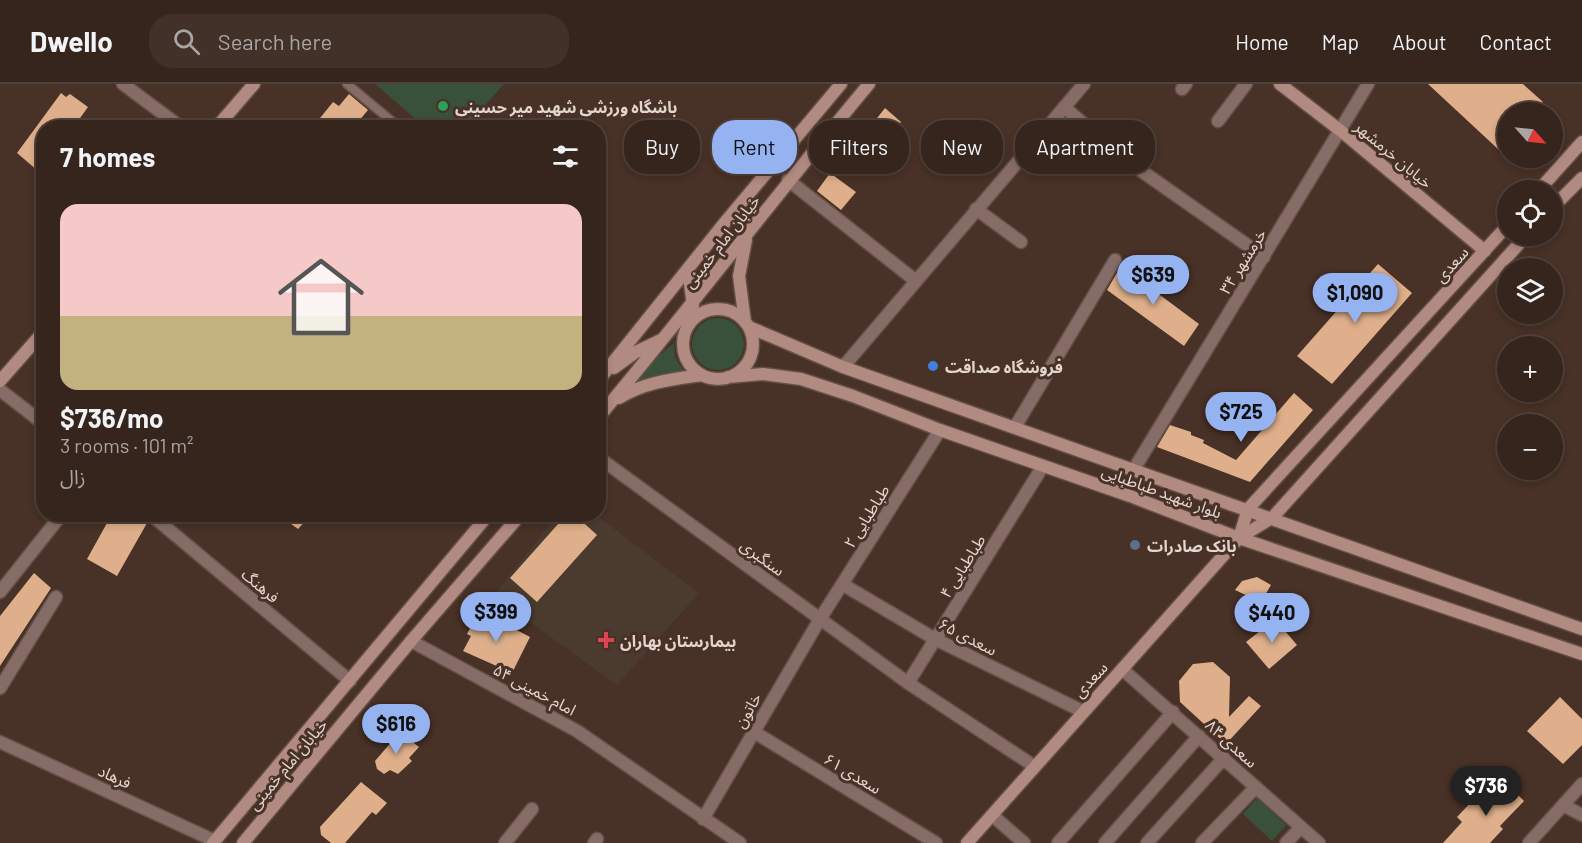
<!DOCTYPE html>
<html lang="en">
<head>
<meta charset="utf-8">
<style>
	:root { --surface:#36251c; --page:#413129; --text:#f1f3f6; --muted:#aaa5a3; --line:#50423b; --accent:#95b2f1 }
	body { margin:0; font-family:Barlow,"Noto Sans Arabic",sans-serif; background:var(--page); color:var(--text); height:100vh; display:flex; flex-direction:column; font-size:22px; white-space:nowrap }
	* { box-sizing:border-box; margin:0 }
	p { font-size:20px; color:var(--muted) }
	.icon { flex:none; width:33px; height:33px; fill:none; stroke:currentColor; stroke-width:2; stroke-linecap:round; stroke-linejoin:round }
	.map { position:relative; flex:1; overflow:hidden }
	.panel { position:absolute; left:36px; top:36px; width:570px; height:402px; display:flex; flex-direction:column; background:var(--surface); border-radius:24px; box-shadow:0 3px 9px #0003,0 0 0 2px var(--line) }
	.panel>* { flex:none }
	.top-card { position:absolute; left:624px; top:36px; width:570px; height:54px; display:flex; gap:12px }
	.needle { width:39px; rotate:117deg }
	.buttons { position:absolute; left:1497px; top:18px; display:grid; gap:12px }
	.buttons a { display:grid; place-items:center; width:66px; height:66px; border-radius:50%; background:var(--surface); box-shadow:0 3px 9px #0003,0 0 0 2px var(--line); font-size:30px }
	.price { position:absolute; translate:-50% -51px; padding:0 14px; border-radius:21px; background:var(--accent); color:#111; font-size:20px; line-height:39px; filter:drop-shadow(0 2px 3px #0008) }
	.price::after { content:''; position:absolute; left:50%; top:36px; width:18px; height:14px; margin-left:-9px; background:inherit; clip-path:polygon(0 0,100% 0,50% 100%) }
	.price.on { background:#222; color:#fff }
	ul { padding:0; list-style:none }
	li { display:grid; align-content:center; gap:12px; height:318px; padding:0 24px }
	li+li { border-top:2px solid var(--line) }
	li span { display:grid; place-items:center; height:186px; border-radius:18px; color:#555 }
	li>.icon { margin-inline-start:auto }
	span .icon { width:108px; height:108px; fill:#fffc; stroke-width:1 }
	li b { font-size:26px }
	h2 { display:flex; justify-content:space-between; align-items:center; height:72px; padding:0 24px; font-size:26px }
	.tag { padding:0 21px; border-radius:24px; background:var(--surface); box-shadow:0 3px 9px #0003,0 0 0 2px var(--line); font-size:21px; line-height:54px }
	.tag.on { background:var(--accent); color:#111 }
	header { display:flex; align-items:center; gap:36px; box-sizing:border-box; height:84px; padding:0 30px; background:var(--surface); border-bottom:2px solid var(--line) }
	header strong { font-size:28px }
	nav { display:flex; gap:33px; margin-inline-start:auto; font-size:21px }
	.search { width:420px; height:54px; background:var(--page); display:flex; align-items:center; gap:15px; box-sizing:border-box; padding:0 21px; border-radius:24px; color:var(--muted); font-size:22px }
	.map>svg:first-child { display:block }
	.medical { fill:#4b3b2f }
	.green { fill:#39503b }
	.building { fill:#deaf8a }
	.lines { fill:none; stroke-linecap:round; stroke-linejoin:round }
	.service-casing { stroke:#644f44; stroke-width:11 }
	.minor-casing { stroke:#644f44; stroke-width:15 }
	.tertiary-casing { stroke:#644f44; stroke-width:15 }
	.secondary-casing { stroke:#644f44; stroke-width:15 }
	.service { stroke:#866c67; stroke-width:8 }
	.minor { stroke:#866c67; stroke-width:12 }
	.tertiary { stroke:#866c67; stroke-width:12 }
	.secondary { stroke:#b18a81; stroke-width:12 }
	.leisure-dot { fill:#2e9e5b; stroke:#483126; stroke-width:2 }
	.shop-dot { fill:#3f7fe0; stroke:#483126; stroke-width:2 }
	.service-dot { fill:#5c6f8a; stroke:#483126; stroke-width:2 }
	.health-dot { fill:#e0444e; stroke:#483126; stroke-width:2 }
	.labels { text-anchor:middle; dominant-baseline:central; stroke-width:6; stroke-linejoin:round; paint-order:stroke }
	.poi-label { font-size:16px; font-weight:bold; fill:#e4d5ce; stroke:#483126; text-anchor:start }
	.street-label { font-size:16px; fill:#e4d5ce; stroke:#483126 }
</style>
</head>
<body>
<header>
<strong>Dwello</strong>
<div class="search"><svg class="icon" aria-label="search" viewBox="0 0 24 24"><circle cx="10" cy="10" r="6"/><path d="M15 15l6 6"/></svg>Search here</div>
<nav><a>Home</a><a>Map</a><a>About</a><a>Contact</a></nav>
</header>
<div class="map">
<svg width="1582" height="759" viewBox="0 0 1582 759">
	<rect width="100%" height="100%" fill="#483126"/>
	<!-- medical -->
	<path class="medical" d="M 558,430 L 596,431 L 699,509 L 617,601 L 494,512 Z"/>
	<!-- green -->
	<path class="green" d="M 375,0 L 504,0 L 466,43 L 426,44 Z
		M692 260a26 26 0 1 1 52 0a26 26 0 1 1-52 0Z
		M 674,259 L 675,273 L 685,289 L 639,296 L 636,291 Z
		M 1257,714 L 1286,741 L 1272,757 L 1243,730 Z"/>
	<!-- building -->
	<path class="building" d="M 1428,0 L 1523,0 L 1543,18 L 1533,28 L 1508,28 L 1508,56 L 1499,66 Z
		M 61,9 L 66,13 L 70,10 L 88,23 L 73,44 L 44,44 L 44,92 L 17,69 Z
		M 349,10 L 368,26 L 353,44 L 312,44 L 333,18 L 339,22 Z
		M 885,24 L 901,38 L 886,56 L 870,43 Z
		M 830,89 L 856,108 L 841,126 L 817,107 Z
		M 1378,180 L 1412,209 L 1332,300 L 1297,272 Z
		M 1121,182 L 1199,240 L 1184,262 L 1107,206 Z
		M 1294,309 L 1313,326 L 1250,398 L 1157,363 L 1170,341 L 1191,348 L 1191,351 L 1204,356 L 1203,359 L 1236,376 Z
		M 112,430 L 129,430 L 147,439 L 117,492 L 87,475 Z
		M 277,430 L 312,430 L 298,445 Z
		M 567,430 L 574,430 L 597,451 L 537,518 L 510,494 Z
		M 34,489 L 51,504 L 0,582 L 0,532 Z
		M 1257,493 L 1271,501 L 1261,518 L 1235,506 L 1242,497 Z
		M 482,528 L 530,553 L 512,589 L 463,567 L 471,552 L 467,550 L 476,533 L 479,534 Z
		M 1275,535 L 1297,561 L 1269,585 L 1246,558 Z
		M 1213,578 L 1230,593 L 1229,633 L 1249,612 L 1261,622 L 1226,660 L 1180,618 L 1179,597 L 1193,580 Z
		M 1560,613 L 1582,635 L 1582,661 L 1563,680 L 1527,647 Z
		M 400,648 L 419,663 L 409,674 L 412,677 L 398,690 L 390,686 L 384,690 L 377,685 L 375,677 Z
		M 1503,696 L 1524,717 L 1500,742 L 1503,745 L 1490,759 L 1443,759 L 1462,738 L 1457,733 L 1474,715 L 1480,721 Z
		M 361,698 L 387,719 L 376,731 L 372,728 L 345,759 L 331,759 L 321,751 L 320,743 Z"/>
	<g class="lines">
		<!-- service casing -->
		<g class="service-casing">
			<path id="service" d="M 347,0 L 400,44"/>
		</g>
		<!-- minor casing -->
		<g class="minor-casing">
			<path id="minor" d="M 123,0 L 182,44
				M 1182,5 L 1186,0
				M 1064,23 L 1123,74 L 1264,173
				M 1218,37 L 1246,0
				M 788,96 L 916,197
				M 976,125 L 1021,158
				M 843,283 L 1084,0
				M 0,306 L 44,340
				M 1015,343 L 1115,176
				M 598,373 L 908,599 L 1034,682
				M 1134,385 L 1368,0
				M 150,430 L 350,597
				M 842,500 L 935,555 L 1082,627
				M 0,508 L 62,430
				M 411,557 L 577,647 L 740,759
				M 1122,585 L 1319,759
				M 908,599 L 1043,382
				M 0,604 L 56,513
				M 754,648 L 936,759
				M 1563,721 L 1582,731
				M 703,735 L 820,535 L 940,346
				M 505,759 L 532,725
				M 594,759 L 597,755
				M 1058,759 L 1173,628
				M 1105,759 L 1199,652
				M 1147,759 L 1224,674
				M 1202,759 L 1256,703
				M 1286,759 L 1301,743"/>
		</g>
		<!-- tertiary casing -->
		<g class="tertiary-casing">
			<path id="tertiary" d="M 0,658 L 215,757
				M 992,731 L 1024,759
				M 1529,759 L 1582,700"/>
		</g>
		<!-- secondary casing -->
		<g class="secondary-casing">
			<path id="secondary" d="M 1280,0 L 1341,47 L 1485,167
				M 216,44 L 254,0
				M 1539,106 L 1582,58
				M 1552,124 L 1582,94
				M 688,185 L 693,222
				M683 260a35 35 0 1 1 70 0a35 35 0 1 1-70 0Z
				M 745,238 L 739,192 L 746,156
				M 749,243 L 843,283 L 1582,545
				M 614,284 L 636,268 L 661,256
				M 728,293 L 763,290 L 801,295 L 853,312 L 940,346 L 1130,412 L 1239,454 L 1582,570
				M 0,297 L 44,247
				M 598,297 L 726,137 L 841,0
				M 619,314 C 644,298 674,295 702,291
				M 598,334 C 690,224 777,110 869,0
				M 1239,454 L 1248,425 L 1508,141
				M 213,759 L 489,430
				M 243,759 L 411,557 L 521,430
				M 967,759 L 1239,454 L 1273,433 L 1526,152"/>
		</g>
		<!-- service -->
		<use href="#service" class="service"/>
		<!-- minor -->
		<use href="#minor" class="minor"/>
		<!-- tertiary -->
		<use href="#tertiary" class="tertiary"/>
		<!-- secondary -->
		<use href="#secondary" class="secondary"/>
	</g>
	<!-- markers -->
	<circle class="leisure-dot" cx="443" cy="22" r="6"/>
	<circle class="shop-dot" cx="933" cy="282" r="6"/>
	<circle class="service-dot" cx="1135" cy="461" r="6"/>
	<path class="health-dot" d="M603 547h6v6h6v6h-6v6h-6v-6h-6v-6h6z"/>
	<g class="labels">
		<!-- poi labels -->
		<g class="poi-label">
			<text x="455" y="22">باشگاه ورزشی شهید میر حسینی</text>
			<text x="945" y="282">فروشگاه صداقت</text>
			<text x="1147" y="461">بانک صادرات</text>
			<text x="620" y="556">بیمارستان بهاران</text>
		</g>
		<!-- street labels -->
		<g class="street-label">
			<text transform="translate(1394 70) rotate(40)">خیابان خرمشهر</text>
			<text transform="translate(721 157) rotate(-52)">خیابان امام خمینی</text>
			<text transform="translate(1242 177) rotate(-58)">خرمشهر ۳۴</text>
			<text transform="translate(1451 180) rotate(-48)">سعدی</text>
			<text transform="translate(1162 407) rotate(20)">بلوار شهید طباطبایی</text>
			<text transform="translate(866 432) rotate(-58)">طباطبایی ۲</text>
			<text transform="translate(763 473) rotate(36)">سنگبری</text>
			<text transform="translate(962 482) rotate(-58)">طباطبایی ۴</text>
			<text transform="translate(261 501) rotate(40)">فرهنگ</text>
			<text transform="translate(968 552) rotate(27)">سعدی ۶۵</text>
			<text transform="translate(1090 595) rotate(-47)">سعدی</text>
			<text transform="translate(535 605) rotate(28)">امام خمینی ۵۴</text>
			<text transform="translate(747 626) rotate(-60)">خاتون</text>
			<text transform="translate(1232 659) rotate(42)">سعدی ۸۴</text>
			<text transform="translate(287 680) rotate(-50)">خیابان امام خمینی</text>
			<text transform="translate(853 689) rotate(31)">سعدی ۶۱</text>
			<text transform="translate(115 692) rotate(25)">فرهاد</text>
		</g>
	</g>
</svg>
<div class="buttons">
<a><svg class="needle" viewBox="-14 -14 28 28"><path d="M0-13l5 13h-10z" fill="#e53935"/><path d="M0 13l5-13h-10z" fill="#aaa5a3"/></svg></a>
<a><svg class="icon" aria-label="locate" viewBox="0 0 24 24"><circle cx="12" cy="12" r="6"/><path d="M12 2v4M12 18v4M2 12h4M18 12h4"/></svg></a>
<a><svg class="icon" aria-label="layers" viewBox="0 0 24 24"><path d="M12 4l9 5-9 5-9-5zM3 14l9 5 9-5"/></svg></a>
<a>+</a>
<a>−</a>
</div>
<b class="price" style="left:1153px;top:222px">$639</b>
<b class="price" style="left:1355px;top:240px">$1,090</b>
<b class="price" style="left:1241px;top:359px">$725</b>
<b class="price" style="left:496px;top:559px">$399</b>
<b class="price" style="left:1272px;top:560px">$440</b>
<b class="price" style="left:396px;top:671px">$616</b>
<b class="price on" style="left:1486px;top:733px">$736</b>
<div class="top-card">
<a class="tag">Buy</a>
<a class="tag on">Rent</a>
<a class="tag">Filters</a>
<a class="tag">New</a>
<a class="tag">Apartment</a>
</div>
<section class="panel">
<h2>7 homes<svg class="icon" aria-label="filters" viewBox="0 0 24 24"><path d="M4 7h16M4 17h16"/><circle cx="9" cy="7" r="2"/><circle cx="15" cy="17" r="2"/></svg></h2>
<ul>
<li><span style="background:linear-gradient(#f6c9c9 60%,#c2b280 0)"><svg class="icon" aria-label="home" viewBox="0 0 24 24"><path d="M3 11l9-7 9 7M6 9v11h12V9"/></svg></span><div><b>$736/mo</b><p>3 rooms · 101 m²</p><p>زال</p></div></li>
</ul>
</section>
</div>
</body>
</html>
